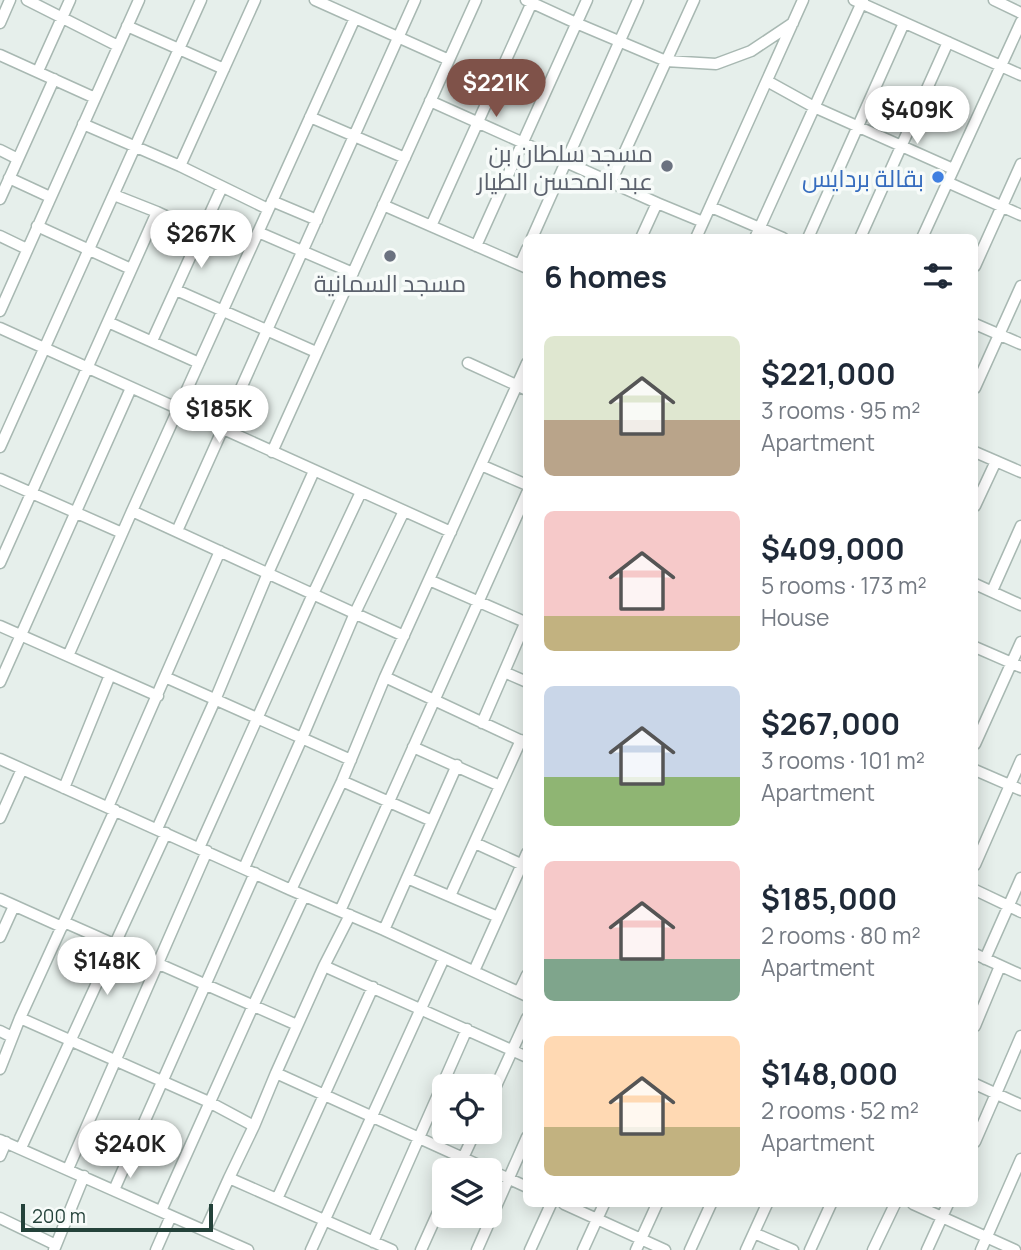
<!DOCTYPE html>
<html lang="en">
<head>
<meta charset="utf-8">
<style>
	:root { --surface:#fff; --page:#f6f6f7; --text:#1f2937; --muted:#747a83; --accent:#7f5249 }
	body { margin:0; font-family:Manrope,Cairo,sans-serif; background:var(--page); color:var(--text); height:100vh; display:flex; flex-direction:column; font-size:26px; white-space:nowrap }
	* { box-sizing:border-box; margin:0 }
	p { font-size:23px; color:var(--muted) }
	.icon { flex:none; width:38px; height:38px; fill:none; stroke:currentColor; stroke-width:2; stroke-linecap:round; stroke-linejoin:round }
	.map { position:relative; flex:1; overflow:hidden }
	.side { position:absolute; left:523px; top:234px; width:455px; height:973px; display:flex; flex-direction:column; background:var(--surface); border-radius:10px; box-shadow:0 4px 18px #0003 }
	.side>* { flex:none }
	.tools { position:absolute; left:432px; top:1074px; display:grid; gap:14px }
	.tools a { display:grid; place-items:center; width:70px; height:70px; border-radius:10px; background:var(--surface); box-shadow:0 4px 18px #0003; font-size:35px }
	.scale { position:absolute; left:21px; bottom:18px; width:192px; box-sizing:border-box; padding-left:7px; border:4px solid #24423a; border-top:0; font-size:19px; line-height:24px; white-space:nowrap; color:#24423a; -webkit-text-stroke:5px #f7fbf9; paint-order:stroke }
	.price { position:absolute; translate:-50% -60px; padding:0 16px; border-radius:24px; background:#fff; color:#222; font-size:23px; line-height:46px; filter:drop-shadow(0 2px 4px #0008) }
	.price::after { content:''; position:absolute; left:50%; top:42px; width:21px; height:16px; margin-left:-10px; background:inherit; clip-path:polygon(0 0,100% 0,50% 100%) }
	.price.selected { background:var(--accent); color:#fff }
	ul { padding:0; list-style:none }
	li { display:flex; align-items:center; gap:21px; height:175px; padding:0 21px }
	li span { display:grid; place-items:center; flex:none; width:196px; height:140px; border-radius:10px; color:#555 }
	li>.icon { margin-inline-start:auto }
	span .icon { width:84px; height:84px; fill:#fffc; stroke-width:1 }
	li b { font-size:30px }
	h2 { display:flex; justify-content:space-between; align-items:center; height:84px; padding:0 21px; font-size:30px }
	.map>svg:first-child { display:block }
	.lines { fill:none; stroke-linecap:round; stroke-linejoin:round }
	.minor-casing { stroke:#a8b8b2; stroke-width:13 }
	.minor { stroke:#fff; stroke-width:10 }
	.worship-dot { fill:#6b7280; stroke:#f7fbf9; stroke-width:2.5 }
	.shop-dot { fill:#3f7fe0; stroke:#f7fbf9; stroke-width:2.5 }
	.labels { text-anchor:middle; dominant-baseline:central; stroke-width:7; stroke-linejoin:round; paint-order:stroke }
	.worship-label { font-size:24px; fill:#5b616d; stroke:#f7fbf9; text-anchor:end }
	.shop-label { font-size:24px; fill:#366cbe; stroke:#f7fbf9; text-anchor:end }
</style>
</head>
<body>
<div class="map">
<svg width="1021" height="1250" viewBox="0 0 1021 1250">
	<rect width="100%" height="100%" fill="#e6efeb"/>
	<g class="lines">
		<!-- minor casing -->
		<g class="minor-casing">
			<path id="minor" d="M 27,0 L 118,46
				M 315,0 L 449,60
				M 526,0 L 576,23 L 666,61 L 716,64 L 751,51 L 793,23
				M 854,0 L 1021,75
				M 994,0 L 1021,13
				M 0,23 L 10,0
				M 127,26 L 224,69
				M 0,55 L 95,98
				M 38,71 L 70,0
				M 767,81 L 814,107 L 953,169
				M 430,101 L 657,203 L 703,222
				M 310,117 L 405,158
				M 83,124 L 180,166 L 268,209
				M 0,150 L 18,159
				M 180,166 L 255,0
				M 9,178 L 50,197
				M 611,182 L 694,0
				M 947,182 L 1021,215
				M 114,195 L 157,212 L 202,233
				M 0,199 L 54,79
				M 272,201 L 317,220
				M 383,205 L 527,268
				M 711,207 L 783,238
				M 37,226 L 131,269
				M 431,226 L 533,0
				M 258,232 L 353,273
				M 0,236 L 27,249
				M 532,238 L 638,0
				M 641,238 L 657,203
				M 696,238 L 803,0
				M 755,238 L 863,0
				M 808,238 L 904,23
				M 860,238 L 948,42
				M 922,238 L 1021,22
				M 476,246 L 587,0
				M 520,265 L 527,249
				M 975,266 L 1021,164
				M 176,290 L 316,352
				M 0,311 L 139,0
				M 108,322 L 199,363
				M 975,324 L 1021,344
				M 0,328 L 451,532
				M 152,341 L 222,187
				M 468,363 L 527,390
				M 975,388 L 1021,286
				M 0,447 L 201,0
				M 272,452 L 476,0
				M 975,452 L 1021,472
				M 481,465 L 527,485
				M 0,479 L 122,533
				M 975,506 L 996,461
				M 132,511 L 404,636
				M 177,531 L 415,0
				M 0,563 L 157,212
				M 429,580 L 525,622
				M 975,584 L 1021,605
				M 992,591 L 1021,526
				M 0,626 L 158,696
				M 975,647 L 1021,667
				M 68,656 L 132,511 L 355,18
				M 504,672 L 527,682
				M 165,677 L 351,760
				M 385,677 L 526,743
				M 0,682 L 131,388
				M 482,723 L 527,619
				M 975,744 L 1021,642
				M 413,747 L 500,786
				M 0,759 L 291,890 L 384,930 L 527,996
				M 975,770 L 1021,790
				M 342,781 L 432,821
				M 64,788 L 110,675
				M 108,807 L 220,551
				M 0,818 L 22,769
				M 157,829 L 215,700 L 268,573 L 314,471
				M 475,843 L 525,866
				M 199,848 L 313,594 L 361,492
				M 975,865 L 1021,760
				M 244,868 L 302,738 L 355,613 L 404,511
				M 407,878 L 498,917
				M 291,890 L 342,781 L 385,677 L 527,363
				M 975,890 L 1021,912
				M 450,896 L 521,740
				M 0,899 L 62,927
				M 340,911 L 527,493
				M 64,922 L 297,1025
				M 384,930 L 457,765
				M 0,937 L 14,906
				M 975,954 L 1021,975
				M 985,959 L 1021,878
				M 324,966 L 527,1057
				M 474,971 L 527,853
				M 519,992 L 527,975
				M 20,1018 L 209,1102 L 254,1126
				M 975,1026 L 1000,966
				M 0,1031 L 12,1037
				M 0,1069 L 20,1018 L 115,810
				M 276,1073 L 527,1187
				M 975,1084 L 1021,1105
				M 490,1099 L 527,1018
				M 0,1140 L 248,1250
				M 975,1142 L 1021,1036
				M 21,1148 L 166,833
				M 0,1156 L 6,1142
				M 68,1169 L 207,851
				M 457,1171 L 475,1132
				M 229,1178 L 392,1250
				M 114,1190 L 255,873
				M 277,1199 L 373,987
				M 564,1204 L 665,1250
				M 913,1204 L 1015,1250
				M 161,1211 L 253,1006 L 304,896
				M 0,1218 L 56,1245
				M 205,1231 L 229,1178 L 254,1126 L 276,1073 L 324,966 L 350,915
				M 754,1233 L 793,1250
				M 373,1242 L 467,1029
				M 54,1250 L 84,1176
				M 156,1250 L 171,1216
				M 311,1250 L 444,958
				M 421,1250 L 444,1199
				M 477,1250 L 527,1137
				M 530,1250 L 551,1204
				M 583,1250 L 604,1204
				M 636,1250 L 657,1204
				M 690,1250 L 711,1204
				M 746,1250 L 767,1204
				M 810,1250 L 831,1204
				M 873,1250 L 895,1204
				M 927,1250 L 948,1204
				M 981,1250 L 1021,1159"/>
		</g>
		<!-- minor -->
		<use href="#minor" class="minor"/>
	</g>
	<!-- markers -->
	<g class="worship-dot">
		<circle cx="667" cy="166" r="7"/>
		<circle cx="390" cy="256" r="7"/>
	</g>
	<circle class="shop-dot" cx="938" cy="177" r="7"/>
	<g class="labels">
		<!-- worship labels -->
		<g class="worship-label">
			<text x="653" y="152">مسجد سلطان بن<tspan x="653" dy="28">عبد المحسن الطيار</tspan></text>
			<text x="390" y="282" text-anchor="middle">مسجد السمانية</text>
		</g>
		<!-- shop labels -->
		<g class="shop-label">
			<text x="924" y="177">بقالة بردايس</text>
		</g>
	</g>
</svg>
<div class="tools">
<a><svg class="icon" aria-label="locate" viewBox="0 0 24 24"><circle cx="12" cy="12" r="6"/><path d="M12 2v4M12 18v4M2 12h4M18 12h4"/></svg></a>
<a><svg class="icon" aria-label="layers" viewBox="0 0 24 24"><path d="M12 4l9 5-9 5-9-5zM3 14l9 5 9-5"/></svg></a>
</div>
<div class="scale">200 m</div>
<b class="price selected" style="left:496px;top:119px">$221K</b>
<b class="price" style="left:917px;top:146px">$409K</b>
<b class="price" style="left:201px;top:270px">$267K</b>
<b class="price" style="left:219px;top:445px">$185K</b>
<b class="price" style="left:107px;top:997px">$148K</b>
<b class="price" style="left:130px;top:1180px">$240K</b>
<section class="side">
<h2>6 homes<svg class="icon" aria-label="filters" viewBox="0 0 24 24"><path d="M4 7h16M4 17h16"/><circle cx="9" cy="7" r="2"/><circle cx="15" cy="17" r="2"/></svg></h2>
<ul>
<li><span style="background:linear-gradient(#dfe7d0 60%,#b9a48a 0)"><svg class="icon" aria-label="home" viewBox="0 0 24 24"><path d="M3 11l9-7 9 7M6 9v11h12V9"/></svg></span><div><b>$221,000</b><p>3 rooms · 95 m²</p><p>Apartment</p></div></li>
<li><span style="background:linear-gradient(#f6c9c9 75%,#c2b280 0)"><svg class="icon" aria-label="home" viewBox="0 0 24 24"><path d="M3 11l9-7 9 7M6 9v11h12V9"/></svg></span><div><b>$409,000</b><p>5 rooms · 173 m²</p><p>House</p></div></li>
<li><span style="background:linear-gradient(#c9d6e8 65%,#8fb573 0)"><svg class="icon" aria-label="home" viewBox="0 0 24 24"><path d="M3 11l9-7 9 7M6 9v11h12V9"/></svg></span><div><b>$267,000</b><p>3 rooms · 101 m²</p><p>Apartment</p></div></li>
<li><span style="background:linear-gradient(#f6c9c9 70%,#7fa58c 0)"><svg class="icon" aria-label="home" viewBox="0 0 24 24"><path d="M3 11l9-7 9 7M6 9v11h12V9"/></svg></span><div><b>$185,000</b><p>2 rooms · 80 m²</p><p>Apartment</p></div></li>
<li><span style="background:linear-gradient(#ffd9b3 65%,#c2b280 0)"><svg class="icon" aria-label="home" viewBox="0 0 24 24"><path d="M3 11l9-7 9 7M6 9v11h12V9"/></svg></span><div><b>$148,000</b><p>2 rooms · 52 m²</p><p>Apartment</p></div></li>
</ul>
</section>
</div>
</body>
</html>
